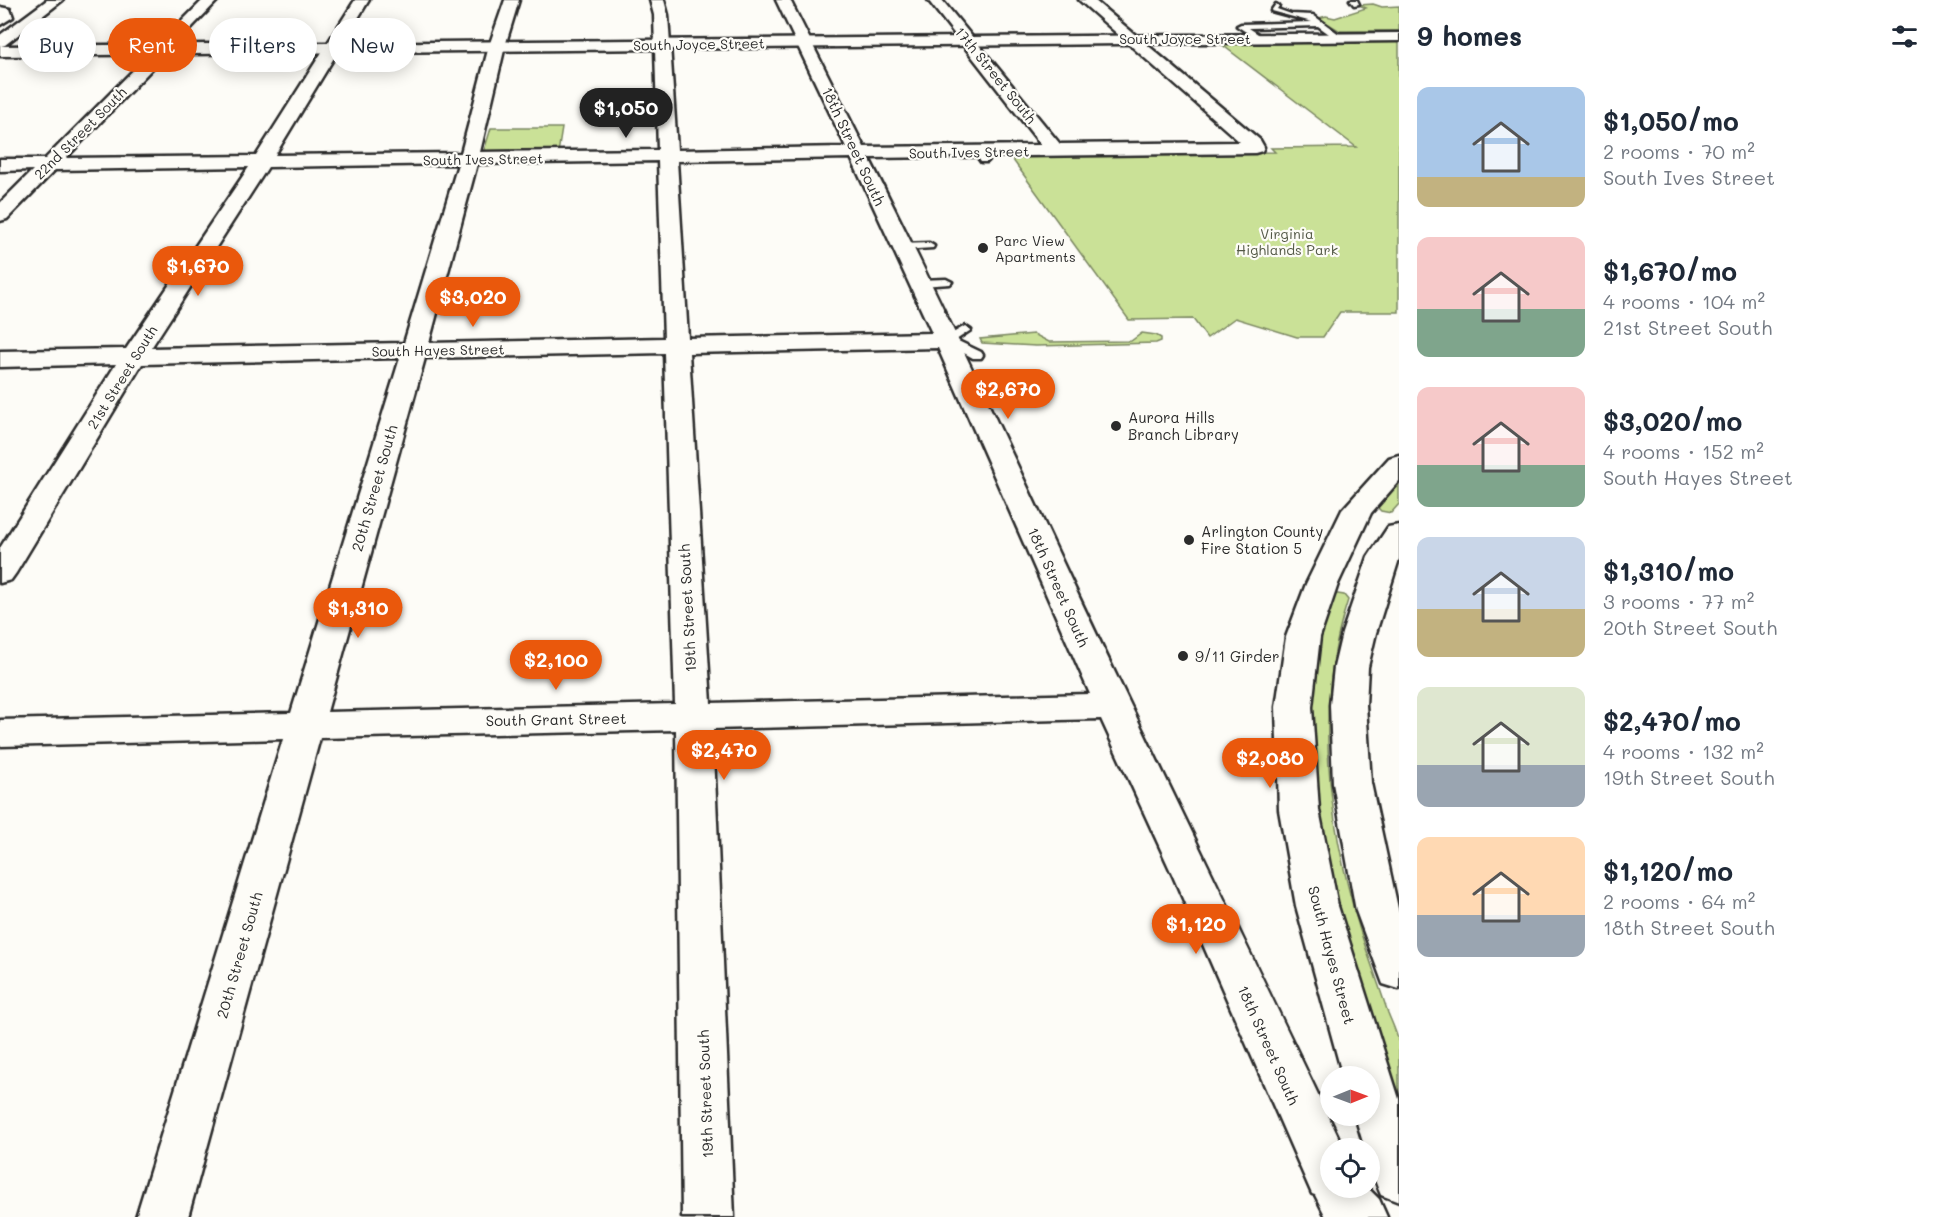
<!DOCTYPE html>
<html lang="en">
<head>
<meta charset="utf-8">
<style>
	:root { --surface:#fff; --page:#f6f6f7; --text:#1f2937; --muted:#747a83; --accent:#ea580c }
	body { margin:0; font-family:Mali,sans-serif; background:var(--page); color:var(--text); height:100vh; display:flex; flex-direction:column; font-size:22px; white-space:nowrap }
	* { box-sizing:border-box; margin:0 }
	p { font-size:20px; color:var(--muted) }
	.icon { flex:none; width:33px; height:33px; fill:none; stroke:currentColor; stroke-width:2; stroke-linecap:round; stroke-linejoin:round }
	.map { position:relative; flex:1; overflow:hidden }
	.details { display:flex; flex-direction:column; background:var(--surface); width:540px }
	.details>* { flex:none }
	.hud { position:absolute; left:18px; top:18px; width:570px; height:54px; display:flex; gap:12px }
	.needle { width:39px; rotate:89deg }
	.controls { position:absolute; left:1320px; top:1066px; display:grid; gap:12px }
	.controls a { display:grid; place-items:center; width:60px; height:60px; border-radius:50%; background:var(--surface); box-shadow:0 3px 15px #0003; font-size:30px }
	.price { position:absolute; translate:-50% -51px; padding:0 14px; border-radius:21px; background:var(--accent); color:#fff; font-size:20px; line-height:39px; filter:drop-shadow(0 2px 3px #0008) }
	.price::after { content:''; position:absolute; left:50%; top:36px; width:18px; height:14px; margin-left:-9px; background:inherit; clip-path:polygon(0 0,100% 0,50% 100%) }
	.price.selected { background:#222; color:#fff }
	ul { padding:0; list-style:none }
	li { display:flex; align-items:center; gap:18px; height:150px; padding:0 18px }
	li span { display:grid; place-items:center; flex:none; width:168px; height:120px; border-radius:12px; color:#555 }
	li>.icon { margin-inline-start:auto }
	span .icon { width:72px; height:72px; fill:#fffc; stroke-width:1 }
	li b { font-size:26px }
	h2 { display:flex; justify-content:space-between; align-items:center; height:72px; padding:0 18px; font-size:26px }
	.pill { padding:0 21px; border-radius:27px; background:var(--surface); box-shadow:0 3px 15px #0003; font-size:21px; line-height:54px }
	.pill.selected { background:var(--accent); color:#fff }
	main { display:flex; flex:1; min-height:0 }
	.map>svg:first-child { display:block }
	.green { fill:#cae197; stroke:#7a8661; stroke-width:1.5 }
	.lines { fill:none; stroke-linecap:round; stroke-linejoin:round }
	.lane-casing { stroke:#2b2b2b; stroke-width:5 }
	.street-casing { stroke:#2b2b2b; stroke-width:5 }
	.secondary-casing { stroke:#2b2b2b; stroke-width:5 }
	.lane { fill:#fdfcf7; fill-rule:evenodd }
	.street { fill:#fdfcf7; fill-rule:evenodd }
	.secondary { fill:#fdfcf7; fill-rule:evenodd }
	.poi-dot { fill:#2b2b2b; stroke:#fdfcf7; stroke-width:2 }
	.labels { text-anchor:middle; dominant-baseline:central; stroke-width:4.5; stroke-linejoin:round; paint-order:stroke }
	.far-street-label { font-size:14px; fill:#2b2b2b; stroke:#fdfcf7 }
	.far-park-label { font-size:14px; fill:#535846; stroke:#fdfcf7 }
	.far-poi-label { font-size:14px; fill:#2b2b2b; stroke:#fdfcf7; text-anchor:start }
	.street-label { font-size:15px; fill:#2b2b2b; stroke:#fdfcf7 }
	.poi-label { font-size:15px; fill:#2b2b2b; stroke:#fdfcf7; text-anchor:start }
</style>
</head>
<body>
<main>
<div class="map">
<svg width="1399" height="1217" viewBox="0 0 1399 1217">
	<rect width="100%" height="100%" fill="#fdfcf7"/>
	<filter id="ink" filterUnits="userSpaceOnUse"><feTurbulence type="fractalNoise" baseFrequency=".0167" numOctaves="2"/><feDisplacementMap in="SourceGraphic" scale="12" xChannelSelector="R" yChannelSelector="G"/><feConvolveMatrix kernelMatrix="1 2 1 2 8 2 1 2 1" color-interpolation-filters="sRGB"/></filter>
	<g filter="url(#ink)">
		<!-- green -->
		<path class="green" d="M 1373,4 L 1382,7 L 1399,6 L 1399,31 L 1340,31 L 1319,18 L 1326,16 L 1335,18 L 1366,8 L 1359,5 Z
			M 1265,40 L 1268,43 L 1399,41 L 1399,312 L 1340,312 L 1323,337 L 1297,337 L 1235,318 L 1207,338 L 1193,319 L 1129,320 L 1010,156 L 1275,152 L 1271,148 L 1356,147 L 1217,41 Z
			M 491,128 L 562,128 L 558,153 L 483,154 Z
			M 1142,333 L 1156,335 L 1161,338 L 1161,341 L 1156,343 L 1036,346 L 982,343 L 980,339 L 1034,334 L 1049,342 L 1131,341 Z
			M 1399,480 L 1399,504 L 1391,513 L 1381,511 L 1378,508 L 1379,504 Z
			M 1331,593 L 1344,595 L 1348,600 C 1313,707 1328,821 1359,927 C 1368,956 1379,985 1388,1013 C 1392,1023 1397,1033 1399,1043 C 1399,1064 1399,1090 1399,1112 L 1329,895 L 1309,777 L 1313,663 Z"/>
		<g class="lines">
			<!-- lane casing -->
			<g class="lane-casing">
				<path id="lane" d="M 1350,0 L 1357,0 L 1359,4 L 1354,5 Z
					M 1276,4 L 1279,6 L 1277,9 L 1291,14 L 1313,15 L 1343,37 L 1336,39 L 1318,26 L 1249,28 L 1261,36 L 1261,40 L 1258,40 L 1237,26 L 1241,24 L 1312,22 L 1271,11 Z
					M 976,150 L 982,150 L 989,160 L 987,162 L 981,162 L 974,152 Z
					M 929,243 L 934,246 L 933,248 L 902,250 L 897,247 L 902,244 Z
					M 946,279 L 952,282 L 950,284 L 921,286 L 915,283 L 921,280 Z
					M 965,326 L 971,330 L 956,340 L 981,352 L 983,355 L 981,358 L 973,358 L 941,340 Z"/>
			</g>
			<!-- street casing -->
			<g class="street-casing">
				<path id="street" d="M 203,0 L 218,0 L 66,158 L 256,156 L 355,0 L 369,0 L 275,155 L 461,153 L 489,46 L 505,0 L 519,0 L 505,46 L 480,152 L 658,150 L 654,15 L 650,0 L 664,0 L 668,15 L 677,150 L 846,147 L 776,0 L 790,0 L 864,147 L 1041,145 L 928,0 L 942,0 L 1060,144 L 1240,142 L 1079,0 L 1094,0 L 1260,140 L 1264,147 L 1262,151 L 1255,153 L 869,158 C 961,339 1043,524 1131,706 C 1202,854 1274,1001 1344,1149 L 1330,1149 L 1330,1188 L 1368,1188 L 1379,1199 L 1387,1217 L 1326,1217 L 1315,1195 L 1312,1194 L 1173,876 L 1101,719 L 713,729 L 734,1217 L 682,1217 L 676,730 L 320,738 L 188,1217 L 136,1217 L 283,739 L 0,746 L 0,720 L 291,713 L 400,358 L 142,364 L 16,573 L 11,580 L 0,583 L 0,548 L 116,364 L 0,367 L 0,351 L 126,349 L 249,167 L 55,170 L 7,219 L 0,221 L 0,203 L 33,170 L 0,171 L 0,159 L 45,159 ZM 851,158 L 932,333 L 688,338 L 677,161 ZM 658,161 L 664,338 L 429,343 L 477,164 ZM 458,164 L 404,343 L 151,348 L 268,167 ZM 938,348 L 1090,694 L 711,703 L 689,353 ZM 664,353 L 675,704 L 327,712 L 425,358 Z
					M 0,7 L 10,9 L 13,17 L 0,25 Z"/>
			</g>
			<!-- secondary casing -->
			<g class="secondary-casing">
				<path id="secondary" d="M 47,0 L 63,0 L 5,45 L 1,46 L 1399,33 L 1399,41 L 0,56 L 0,35 Z
					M 1399,455 L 1399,481 L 1371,513 L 1338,584 L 1320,637 L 1312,707 L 1319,810 L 1338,906 L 1399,1099 L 1399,1202 L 1381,1195 C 1374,1179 1370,1166 1370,1149 L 1365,1149 L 1355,1116 L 1370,1116 L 1370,1077 L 1343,1077 L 1296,906 L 1279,810 L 1276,707 L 1286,637 L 1306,584 L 1342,510 L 1389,458 Z
					M 1399,525 L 1399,559 L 1376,633 L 1368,667 L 1366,705 L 1371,783 L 1399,913 L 1399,989 L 1383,984 L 1356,911 L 1333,783 L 1330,705 L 1334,667 L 1342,633 L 1368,557 L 1388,527 Z"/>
			</g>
			<!-- lane -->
			<use href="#lane" class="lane"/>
			<!-- street -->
			<use href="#street" class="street"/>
			<!-- secondary -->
			<use href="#secondary" class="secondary"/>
		</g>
	</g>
	<!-- markers -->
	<g class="poi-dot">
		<circle cx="983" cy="248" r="6"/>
		<circle cx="1116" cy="426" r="6"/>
		<circle cx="1189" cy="540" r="6"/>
		<circle cx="1183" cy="656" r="6"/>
	</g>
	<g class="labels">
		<!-- far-street labels -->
		<g class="far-street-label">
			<text x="1185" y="38">South Joyce Street</text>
			<text transform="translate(699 44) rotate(-1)">South Joyce Street</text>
			<text transform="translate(996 75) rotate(51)">17th Street South</text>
			<text transform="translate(80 133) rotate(-45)">22nd Street South</text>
			<text transform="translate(969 152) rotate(-1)">South Ives Street</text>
			<text transform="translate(483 159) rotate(-1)">South Ives Street</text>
			<text transform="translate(438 350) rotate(-1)">South Hayes Street</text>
			<text transform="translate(122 377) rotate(-58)">21st Street South</text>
		</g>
		<!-- far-park labels -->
		<g class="far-park-label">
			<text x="1287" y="233">Virginia<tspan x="1287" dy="16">Highlands Park</tspan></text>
		</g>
		<!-- far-poi labels -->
		<g class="far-poi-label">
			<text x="995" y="240">Parc View<tspan x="995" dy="16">Apartments</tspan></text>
		</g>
		<!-- street labels -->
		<g class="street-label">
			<text transform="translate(854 146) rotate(65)">18th Street South</text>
			<text transform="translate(374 488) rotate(-74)">20th Street South</text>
			<text transform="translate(1059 587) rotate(66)">18th Street South</text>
			<text transform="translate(687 608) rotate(-93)">19th Street South</text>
			<text transform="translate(556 719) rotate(-1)">South Grant Street</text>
			<text transform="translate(239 955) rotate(-74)">20th Street South</text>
			<text transform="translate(1332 955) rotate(75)">South Hayes Street</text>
			<text transform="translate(1269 1045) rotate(66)">18th Street South</text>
			<text transform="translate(705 1094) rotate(-92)">19th Street South</text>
		</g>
		<!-- poi labels -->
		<g class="poi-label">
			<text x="1128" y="417">Aurora Hills<tspan x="1128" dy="17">Branch Library</tspan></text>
			<text x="1201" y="531">Arlington County<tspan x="1201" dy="17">Fire Station 5</tspan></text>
			<text x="1195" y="656">9/11 Girder</text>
		</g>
	</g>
</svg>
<div class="controls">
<a><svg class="needle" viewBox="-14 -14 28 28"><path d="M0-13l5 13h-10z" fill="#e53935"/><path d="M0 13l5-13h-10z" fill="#747a83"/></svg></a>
<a><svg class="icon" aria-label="locate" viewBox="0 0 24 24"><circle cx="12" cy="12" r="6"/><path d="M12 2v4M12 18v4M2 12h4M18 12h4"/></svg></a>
</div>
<b class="price selected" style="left:626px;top:139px">$1,050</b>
<b class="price" style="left:198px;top:297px">$1,670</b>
<b class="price" style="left:473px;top:328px">$3,020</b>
<b class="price" style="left:1008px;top:420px">$2,670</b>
<b class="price" style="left:358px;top:639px">$1,310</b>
<b class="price" style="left:556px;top:691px">$2,100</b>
<b class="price" style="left:724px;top:781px">$2,470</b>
<b class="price" style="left:1270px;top:789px">$2,080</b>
<b class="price" style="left:1196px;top:955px">$1,120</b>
<div class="hud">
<a class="pill">Buy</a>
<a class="pill selected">Rent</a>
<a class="pill">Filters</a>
<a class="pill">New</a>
</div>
</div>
<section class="details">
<h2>9 homes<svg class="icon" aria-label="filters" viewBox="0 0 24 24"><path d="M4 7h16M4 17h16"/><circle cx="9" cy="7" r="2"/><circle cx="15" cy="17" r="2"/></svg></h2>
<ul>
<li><span style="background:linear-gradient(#a9c7e8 75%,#c2b280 0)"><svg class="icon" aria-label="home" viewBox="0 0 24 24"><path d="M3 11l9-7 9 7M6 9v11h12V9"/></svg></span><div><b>$1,050/mo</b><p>2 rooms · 70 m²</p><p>South Ives Street</p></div></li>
<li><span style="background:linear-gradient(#f6c9c9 60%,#7fa58c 0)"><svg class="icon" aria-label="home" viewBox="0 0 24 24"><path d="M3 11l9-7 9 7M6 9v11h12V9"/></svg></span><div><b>$1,670/mo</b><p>4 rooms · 104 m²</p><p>21st Street South</p></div></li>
<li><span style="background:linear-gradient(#f6c9c9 65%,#7fa58c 0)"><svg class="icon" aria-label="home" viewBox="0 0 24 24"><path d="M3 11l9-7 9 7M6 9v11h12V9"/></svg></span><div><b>$3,020/mo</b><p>4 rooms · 152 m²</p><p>South Hayes Street</p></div></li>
<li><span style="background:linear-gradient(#c9d6e8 60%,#c2b280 0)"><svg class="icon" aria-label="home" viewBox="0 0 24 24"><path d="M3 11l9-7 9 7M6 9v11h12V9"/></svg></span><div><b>$1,310/mo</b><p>3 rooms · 77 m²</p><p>20th Street South</p></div></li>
<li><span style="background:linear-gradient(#dfe7d0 65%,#9aa5b1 0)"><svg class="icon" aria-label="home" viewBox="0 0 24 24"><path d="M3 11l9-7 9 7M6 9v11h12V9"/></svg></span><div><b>$2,470/mo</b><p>4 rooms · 132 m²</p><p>19th Street South</p></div></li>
<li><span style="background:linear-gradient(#ffd9b3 65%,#9aa5b1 0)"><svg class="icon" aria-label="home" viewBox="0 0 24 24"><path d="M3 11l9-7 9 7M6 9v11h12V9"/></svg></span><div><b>$1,120/mo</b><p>2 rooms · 64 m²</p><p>18th Street South</p></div></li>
</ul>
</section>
</main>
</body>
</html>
